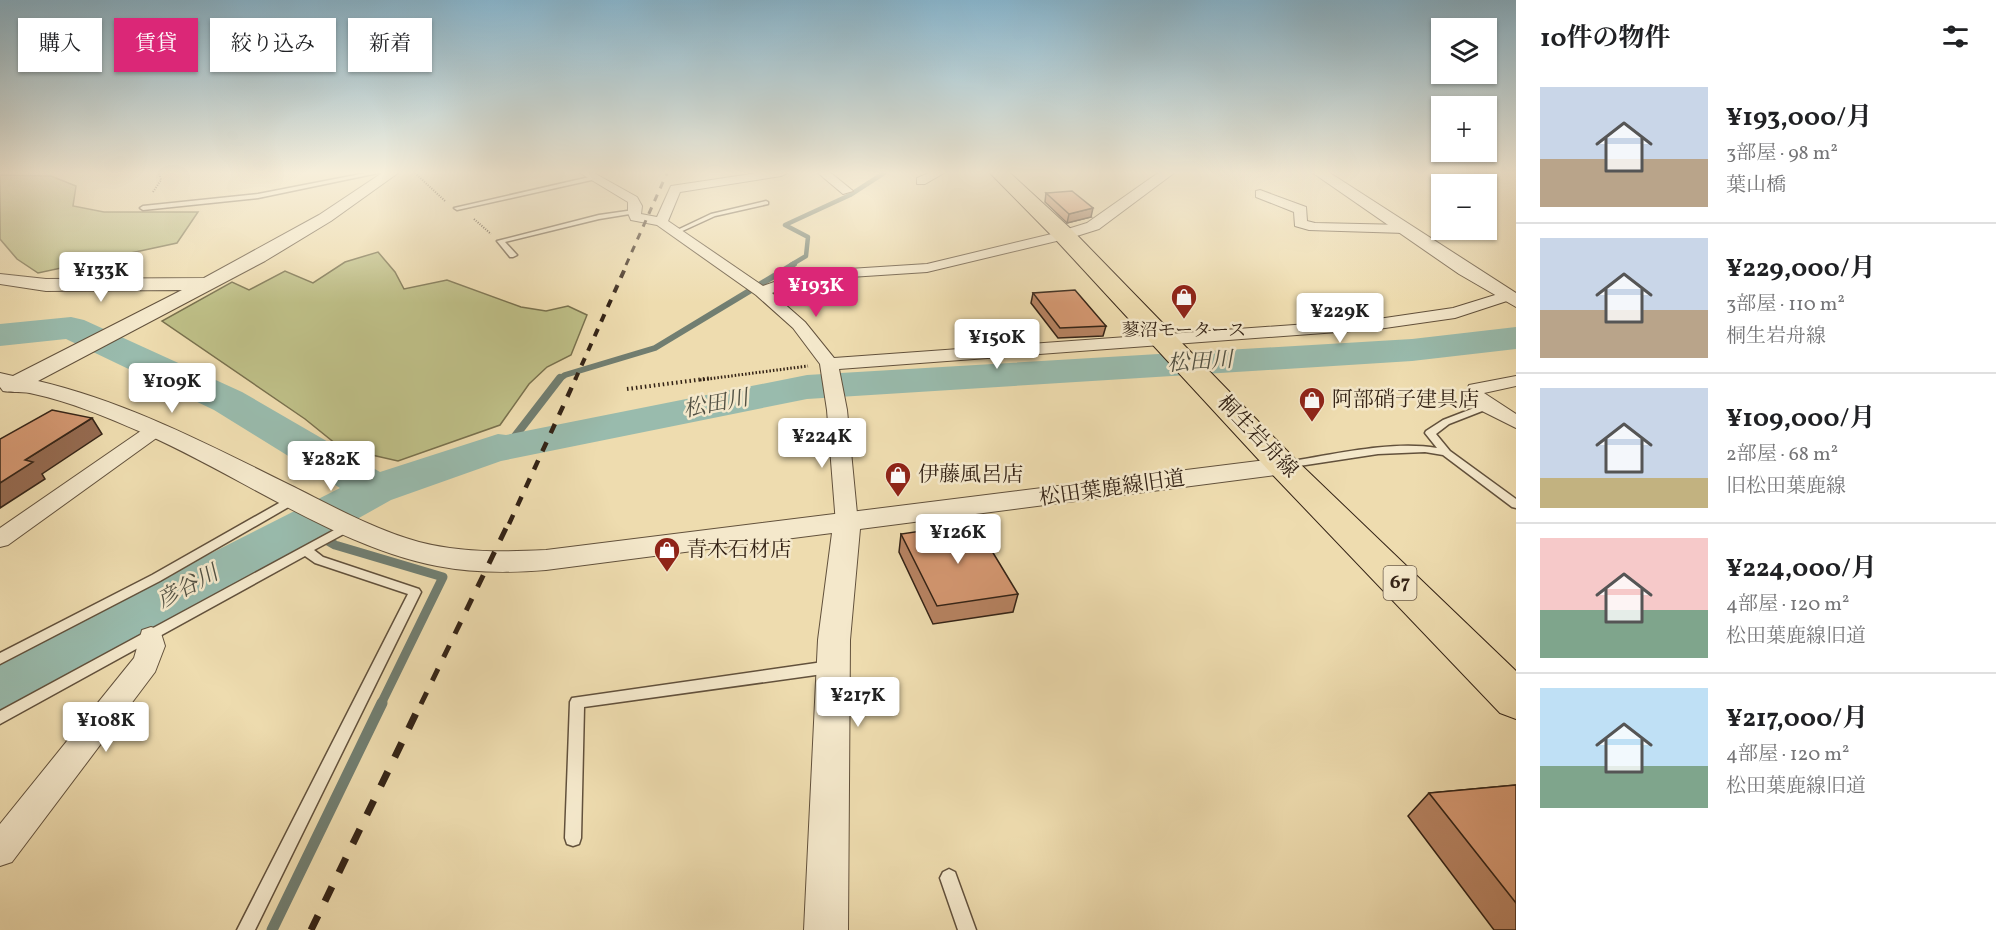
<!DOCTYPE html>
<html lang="ja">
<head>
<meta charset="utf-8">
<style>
	:root { --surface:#fff; --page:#f6f6f6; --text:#202124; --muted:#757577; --line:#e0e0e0; --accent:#db2777 }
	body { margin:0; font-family:Vollkorn,"Noto Serif JP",serif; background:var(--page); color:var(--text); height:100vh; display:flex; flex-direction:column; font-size:22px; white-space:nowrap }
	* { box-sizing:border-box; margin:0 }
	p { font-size:20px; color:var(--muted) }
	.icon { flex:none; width:33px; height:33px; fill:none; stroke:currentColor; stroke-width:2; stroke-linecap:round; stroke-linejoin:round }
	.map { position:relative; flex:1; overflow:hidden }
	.sheet { display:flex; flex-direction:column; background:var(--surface); width:480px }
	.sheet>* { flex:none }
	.banner { position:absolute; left:18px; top:18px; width:570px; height:54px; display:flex; gap:12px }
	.buttons { position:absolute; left:1431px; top:18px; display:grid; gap:12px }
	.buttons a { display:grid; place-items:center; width:66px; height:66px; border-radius:0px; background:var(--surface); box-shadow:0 2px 4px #0004; font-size:30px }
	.price { position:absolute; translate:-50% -51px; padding:0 14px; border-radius:6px; background:#fff; color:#222; font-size:20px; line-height:39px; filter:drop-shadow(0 2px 3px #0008) }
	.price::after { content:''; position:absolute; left:50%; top:36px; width:18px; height:14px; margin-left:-9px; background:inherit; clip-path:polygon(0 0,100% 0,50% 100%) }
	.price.current { background:var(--accent); color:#fff }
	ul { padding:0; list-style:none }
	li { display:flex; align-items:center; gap:18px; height:150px; padding:0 24px }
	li+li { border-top:2px solid var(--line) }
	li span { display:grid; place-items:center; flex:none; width:168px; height:120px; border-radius:0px; color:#555 }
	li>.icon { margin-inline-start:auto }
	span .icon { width:72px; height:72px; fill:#fffc; stroke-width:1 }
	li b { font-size:26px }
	h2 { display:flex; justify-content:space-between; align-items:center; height:72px; padding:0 24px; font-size:26px }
	.tag { padding:0 21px; border-radius:0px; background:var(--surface); box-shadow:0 2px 4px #0004; font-size:21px; line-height:54px }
	.tag.current { background:var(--accent); color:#fff }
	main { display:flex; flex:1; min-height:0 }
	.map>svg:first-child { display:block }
	.green { fill:#bebf87; stroke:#79714e; stroke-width:1.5 }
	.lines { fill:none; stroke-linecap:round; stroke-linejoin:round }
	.stream-far4 { stroke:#717e71; stroke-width:4.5 }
	.stream-far3 { stroke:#717e71; stroke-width:6 }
	.stream-far2 { stroke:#717e71; stroke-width:8 }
	.stream-far1 { stroke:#717e71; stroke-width:9 }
	.stream { stroke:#717e71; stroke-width:11 }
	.river { fill:#99bbad; fill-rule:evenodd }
	.service-casing { stroke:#62513c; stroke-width:3 }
	.minor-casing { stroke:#62513c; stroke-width:2 }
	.tertiary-casing { stroke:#62513c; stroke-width:2 }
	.primary-casing { stroke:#342316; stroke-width:2 }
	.path-far2 { stroke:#342316; stroke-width:2; stroke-dasharray:1 1.5; stroke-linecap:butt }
	.path-far1 { stroke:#342316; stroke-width:3; stroke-dasharray:1.5 2; stroke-linecap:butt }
	.path { stroke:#342316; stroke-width:4; stroke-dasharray:1.5 3; stroke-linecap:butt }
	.service { fill:#f4e8cb; fill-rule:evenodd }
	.minor { fill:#f4e8cb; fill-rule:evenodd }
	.tertiary { fill:#f4e8cb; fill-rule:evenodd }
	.primary { fill:#eedcaf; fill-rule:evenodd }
	.rail-far4 { stroke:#342316; stroke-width:3; stroke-dasharray:7 7; stroke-linecap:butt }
	.rail-far3 { stroke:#342316; stroke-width:4; stroke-dasharray:8 8; stroke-linecap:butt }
	.rail-far2 { stroke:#342316; stroke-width:4.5; stroke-dasharray:10 10; stroke-linecap:butt }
	.rail-far1 { stroke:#342316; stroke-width:5; stroke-dasharray:13 13; stroke-linecap:butt }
	.rail { stroke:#342316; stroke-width:7; stroke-dasharray:16 16; stroke-linecap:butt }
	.wall { fill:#b78362; stroke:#342316; stroke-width:1.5 }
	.shaded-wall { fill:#956a50; stroke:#342316; stroke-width:1.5 }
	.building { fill:#d59872; stroke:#342316; stroke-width:1.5 }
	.labels { text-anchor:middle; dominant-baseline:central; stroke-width:5; stroke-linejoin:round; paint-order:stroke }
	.far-poi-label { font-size:18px; fill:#342316; stroke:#f4e8cb }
	.shield { fill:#f4e8cb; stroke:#6e5e4c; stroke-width:1.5 }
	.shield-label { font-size:20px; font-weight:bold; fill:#342316 }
	.poi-label { font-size:21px; fill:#342316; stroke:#f4e8cb; text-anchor:start }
	.street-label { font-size:21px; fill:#342316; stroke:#f4e8cb }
	.water-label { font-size:22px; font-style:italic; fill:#525143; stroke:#f4e8cb }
</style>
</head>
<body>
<main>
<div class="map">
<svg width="1516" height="930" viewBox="0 0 1516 930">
	<rect width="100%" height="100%" fill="#eedcaf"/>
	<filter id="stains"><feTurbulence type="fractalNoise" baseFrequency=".00333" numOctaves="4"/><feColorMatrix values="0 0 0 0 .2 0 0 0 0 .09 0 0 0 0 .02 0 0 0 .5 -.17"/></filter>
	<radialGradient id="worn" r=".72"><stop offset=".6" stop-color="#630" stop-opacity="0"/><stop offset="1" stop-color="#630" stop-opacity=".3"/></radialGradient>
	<!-- green -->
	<path class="green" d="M 0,175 L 51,176 L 76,186 L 73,206 L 104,212 L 198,212 L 177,243 L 38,273 L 17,259 L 0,239 Z
		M 378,252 L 395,272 L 404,289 L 447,280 L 521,307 L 546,311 L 568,306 L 587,315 L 571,355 L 547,367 L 529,384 L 500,425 L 398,461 L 341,448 L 305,419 L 162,321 L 232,282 L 249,290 L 285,271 L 313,283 L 345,262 Z"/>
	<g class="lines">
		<!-- stream-far4 -->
		<path class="stream-far4" d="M 791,265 L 806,256 L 808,237 L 785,225 L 850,195 L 884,173"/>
		<!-- stream-far3 -->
		<path class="stream-far3" d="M 558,380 L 565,375 L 655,348 L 794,264"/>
		<!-- stream-far2 -->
		<path class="stream-far2" d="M 506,448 L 560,378"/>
		<!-- stream-far1 -->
		<path class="stream-far1" d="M 302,526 L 335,545 L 443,577 L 381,704"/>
		<!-- stream -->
		<path class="stream" d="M 272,930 L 382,703"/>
		<!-- river -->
		<path class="river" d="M 71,317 L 84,320 L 242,392 L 380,472 L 498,434 L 506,435 L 807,375 L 1412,339 L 1516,327 L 1516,349 L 1412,361 L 807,399 L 501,461 L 391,500 L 54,689 L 0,712 L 0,660 L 340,488 L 214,410 L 66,339 L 0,346 L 0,324 Z"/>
		<!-- service casing -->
		<g class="service-casing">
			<path id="service" d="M 366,173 L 378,173 L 258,198 L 143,210 L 140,208 L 143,206 L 258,194 Z
				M 594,176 L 596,177 L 596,179 L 457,210 L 454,208 Z
				M 766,201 L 768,202 L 768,204 L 715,216 L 678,233 L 673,232 L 711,214 Z
				M 634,210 L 636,211 L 636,213 L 599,219 L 505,242 L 517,255 L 513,257 L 510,257 L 497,241 L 599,215 Z
				M 1487,403 L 1492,406 L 1490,408 L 1449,424 L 1436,434 L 1450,451 L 1516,499 L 1516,508 L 1512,507 L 1443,455 L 1425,452 L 1378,454 L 1286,468 L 1281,465 L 1286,462 C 1331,455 1392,440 1437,448 L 1425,433 L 1426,431 L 1443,420 Z
				M 295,494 L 301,498 L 299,501 L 160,581 L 0,664 L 0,653 L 152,575 Z
				M 349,522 L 353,523 L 355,526 L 353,529 L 314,550 L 323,557 L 419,589 L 421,592 L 255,930 L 237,930 L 408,594 L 315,563 L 305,556 L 0,724 L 0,711 Z
				M 830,661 L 835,663 L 837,667 L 835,671 L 830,673 L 584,707 L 581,838 L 579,844 L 573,846 L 567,844 L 565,838 L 570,702 L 572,698 Z
				M 949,869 L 955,872 L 976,930 L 958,930 L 940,878 L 943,872 Z"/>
		</g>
		<!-- minor casing -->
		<g class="minor-casing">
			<path id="minor" d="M 580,173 L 594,173 L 637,197 L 642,206 L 641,214 L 657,217 L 671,186 L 758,173 L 787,173 L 781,176 L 680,192 L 668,221 L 763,286 L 802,272 L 927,264 L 1064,231 L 1071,235 L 1069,238 L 927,272 L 804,280 L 772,293 L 805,322 L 834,358 L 1378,319 L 1453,308 L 1508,291 L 1516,296 L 1513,299 L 1455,318 L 1378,329 L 839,369 L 847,410 L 858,524 L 855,529 L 847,532 L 839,529 L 836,524 L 827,410 L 820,364 L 793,328 L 756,295 L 657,225 L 631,220 L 628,213 L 628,202 Z
				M 818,173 L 831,173 L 853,191 L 843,194 Z
				M 929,173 L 944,173 L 925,184 L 917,184 L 917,178 Z
				M 1260,190 L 1306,207 L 1307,221 L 1315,223 L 1405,225 L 1412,229 L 1405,233 L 1309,230 L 1295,226 L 1294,212 L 1256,197 L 1256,191 Z
				M 1516,376 L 1516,386 L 1484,393 L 1516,414 L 1516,428 L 1480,410 L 1465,394 L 1469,385 Z
				M 155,424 L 162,426 L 165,430 L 162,434 L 8,545 L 0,547 L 0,528 L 148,426 Z
				M 151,627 L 160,630 L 165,646 L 155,672 L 12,862 L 0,866 L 0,824 L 134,658 L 142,630 Z"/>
		</g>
		<!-- tertiary casing -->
		<g class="tertiary-casing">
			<path id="tertiary" d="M 382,173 L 398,173 L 331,221 L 265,261 L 38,381 C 128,402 211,446 294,487 C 334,507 375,530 419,542 C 461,553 504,552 546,550 L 1283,458 L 1292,460 L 1296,466 L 1292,472 L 1283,474 L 860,529 L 850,640 L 848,930 L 804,930 L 818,640 L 832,533 L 546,570 C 510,573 473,573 437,566 C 337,547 236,473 141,432 C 106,417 71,402 34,394 C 23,391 14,393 3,391 L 0,387 L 0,373 L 13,376 L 182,290 L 46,291 L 0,284 L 0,274 L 46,279 L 204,278 L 319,215 Z
				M 1158,173 L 1174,173 L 1099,229 L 1064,240 L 1056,235 L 1058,232 L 1087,223 Z
				M 1313,173 L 1330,173 L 1516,293 L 1516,307 L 1459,274 Z"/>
		</g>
		<!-- primary casing -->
		<g class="primary-casing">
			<path id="primary" d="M 990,173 L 1010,173 L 1072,230 L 1295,459 L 1516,671 L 1516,719 L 1500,713 L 1271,473 L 1056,240 Z"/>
		</g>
		<!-- path-far2 -->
		<path class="path-far2" d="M 415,173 L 445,201
			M 153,192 L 161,180 L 159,173
			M 474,219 L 491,234"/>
		<!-- path-far1 -->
		<path class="path-far1" d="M 700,380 L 808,366"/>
		<!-- path -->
		<path class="path" d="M 627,389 L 712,378"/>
		<!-- service -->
		<use href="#service" class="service"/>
		<!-- minor -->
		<use href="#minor" class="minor"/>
		<!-- tertiary -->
		<use href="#tertiary" class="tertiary"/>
		<!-- primary -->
		<use href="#primary" class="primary"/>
		<!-- rail-far4 -->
		<path class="rail-far4" d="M 626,265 L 667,173"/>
		<!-- rail-far3 -->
		<path class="rail-far3" d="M 575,380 L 627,264"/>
		<!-- rail-far2 -->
		<path class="rail-far2" d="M 509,524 L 576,378"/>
		<!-- rail-far1 -->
		<path class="rail-far1" d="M 421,704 L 509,522"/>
		<!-- rail -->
		<path class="rail" d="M 311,930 L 421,703"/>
	</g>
	<!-- wall -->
	<path class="wall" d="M 1046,193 L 1091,217 L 1067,223 L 1045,202 Z
		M 1033,293 L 1106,326 L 1103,336 L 1058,338 L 1031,303 Z
		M 901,534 L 1018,594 L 1013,612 L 933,624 L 899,552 Z
		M 1516,785 L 1516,930 L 1494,930 L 1408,816 L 1429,793 Z"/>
	<!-- shaded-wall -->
	<path class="shaded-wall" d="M 1093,208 L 1091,217 L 1067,223 L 1069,214 Z
		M 92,418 L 102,434 L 42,474 L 45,479 L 0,508 L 0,483 L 25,460 Z"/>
	<!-- building -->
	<path class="building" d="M 1072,191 L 1093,208 L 1069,214 L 1046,193 Z
		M 1075,290 L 1106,326 L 1060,328 L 1033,293 Z
		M 52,410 L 92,418 L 25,460 L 33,462 L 0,483 L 0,439 Z
		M 975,523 L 1018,594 L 937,606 L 901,534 Z
		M 1516,785 L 1516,903 L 1429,793 Z"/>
	<!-- sky -->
	<linearGradient id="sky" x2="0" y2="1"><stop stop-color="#88b7d0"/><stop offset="0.57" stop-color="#f7efdb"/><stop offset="1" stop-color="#f7efdb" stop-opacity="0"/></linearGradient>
	<rect width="1516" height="303" fill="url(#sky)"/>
	<!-- icons -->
	<defs>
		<g id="shop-pin" transform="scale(1.35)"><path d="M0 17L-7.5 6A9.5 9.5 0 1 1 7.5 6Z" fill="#8f2418" stroke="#f4e8cb"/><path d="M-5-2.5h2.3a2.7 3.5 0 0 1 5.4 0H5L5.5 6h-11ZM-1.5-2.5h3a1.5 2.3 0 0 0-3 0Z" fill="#fff"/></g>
	</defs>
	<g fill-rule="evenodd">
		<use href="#shop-pin" x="1184" y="297"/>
		<use href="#shop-pin" x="1312" y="400"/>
		<use href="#shop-pin" x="898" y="475"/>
		<use href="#shop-pin" x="667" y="550"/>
	</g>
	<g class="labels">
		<!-- far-poi labels -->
		<g class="far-poi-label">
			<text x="1184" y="331">蓼沼モータース</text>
		</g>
		<!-- shield labels -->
		<rect class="shield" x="1383.5" y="566" width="33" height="34" rx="4.5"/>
		<g class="shield-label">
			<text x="1400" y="583">67</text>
		</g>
		<!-- poi labels -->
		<g class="poi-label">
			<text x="1332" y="400">阿部硝子建具店</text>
			<text x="918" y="475">伊藤風呂店</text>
			<text x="686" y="550">青木石材店</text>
		</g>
		<!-- street labels -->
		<g class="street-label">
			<text transform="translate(1257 437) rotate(46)">桐生岩舟線</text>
			<text transform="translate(1112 489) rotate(-8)">松田葉鹿線旧道</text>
		</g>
		<!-- water labels -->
		<g class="water-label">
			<text transform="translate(1200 363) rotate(-4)">松田川</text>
			<text transform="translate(716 405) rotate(-11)">松田川</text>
			<text transform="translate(188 588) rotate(-28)">彦谷川</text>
		</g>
	</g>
	<rect width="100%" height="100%" filter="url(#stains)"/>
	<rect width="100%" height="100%" fill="url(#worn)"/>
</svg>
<div class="buttons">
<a><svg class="icon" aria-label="layers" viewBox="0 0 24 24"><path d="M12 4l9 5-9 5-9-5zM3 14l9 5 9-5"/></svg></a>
<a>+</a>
<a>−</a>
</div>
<b class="price" style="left:101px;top:303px">¥133K</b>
<b class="price current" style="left:816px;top:318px">¥193K</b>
<b class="price" style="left:1340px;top:344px">¥229K</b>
<b class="price" style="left:997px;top:370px">¥150K</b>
<b class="price" style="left:172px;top:414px">¥109K</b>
<b class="price" style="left:822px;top:469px">¥224K</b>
<b class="price" style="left:331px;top:492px">¥282K</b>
<b class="price" style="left:958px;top:565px">¥126K</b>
<b class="price" style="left:858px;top:728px">¥217K</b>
<b class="price" style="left:106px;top:753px">¥108K</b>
<div class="banner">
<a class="tag">購入</a>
<a class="tag current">賃貸</a>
<a class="tag">絞り込み</a>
<a class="tag">新着</a>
</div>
</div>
<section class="sheet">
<h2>10件の物件<svg class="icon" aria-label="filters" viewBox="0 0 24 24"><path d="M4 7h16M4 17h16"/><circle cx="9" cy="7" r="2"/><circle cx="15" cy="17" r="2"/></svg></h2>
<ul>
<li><span style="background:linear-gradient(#c9d6e8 60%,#b9a48a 0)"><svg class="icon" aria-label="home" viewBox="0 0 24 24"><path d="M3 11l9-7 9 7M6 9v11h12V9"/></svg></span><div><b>¥193,000/月</b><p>3部屋 · 98 m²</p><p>葉山橋</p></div></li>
<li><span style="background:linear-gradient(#c9d6e8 60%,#b9a48a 0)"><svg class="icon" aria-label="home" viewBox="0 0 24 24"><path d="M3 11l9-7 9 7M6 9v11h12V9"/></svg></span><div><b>¥229,000/月</b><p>3部屋 · 110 m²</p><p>桐生岩舟線</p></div></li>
<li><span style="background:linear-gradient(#c9d6e8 75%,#c2b280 0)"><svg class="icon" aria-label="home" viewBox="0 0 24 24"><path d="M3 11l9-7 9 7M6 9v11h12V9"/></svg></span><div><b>¥109,000/月</b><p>2部屋 · 68 m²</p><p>旧松田葉鹿線</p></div></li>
<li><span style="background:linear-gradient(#f6c9c9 60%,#7fa58c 0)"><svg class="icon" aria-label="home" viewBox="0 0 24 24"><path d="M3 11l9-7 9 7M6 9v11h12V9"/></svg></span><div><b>¥224,000/月</b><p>4部屋 · 120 m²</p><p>松田葉鹿線旧道</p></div></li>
<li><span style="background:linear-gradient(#bfe0f5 65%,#7fa58c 0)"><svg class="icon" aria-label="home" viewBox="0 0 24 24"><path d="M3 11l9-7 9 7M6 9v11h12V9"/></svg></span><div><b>¥217,000/月</b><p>4部屋 · 120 m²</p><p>松田葉鹿線旧道</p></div></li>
</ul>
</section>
</main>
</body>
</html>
